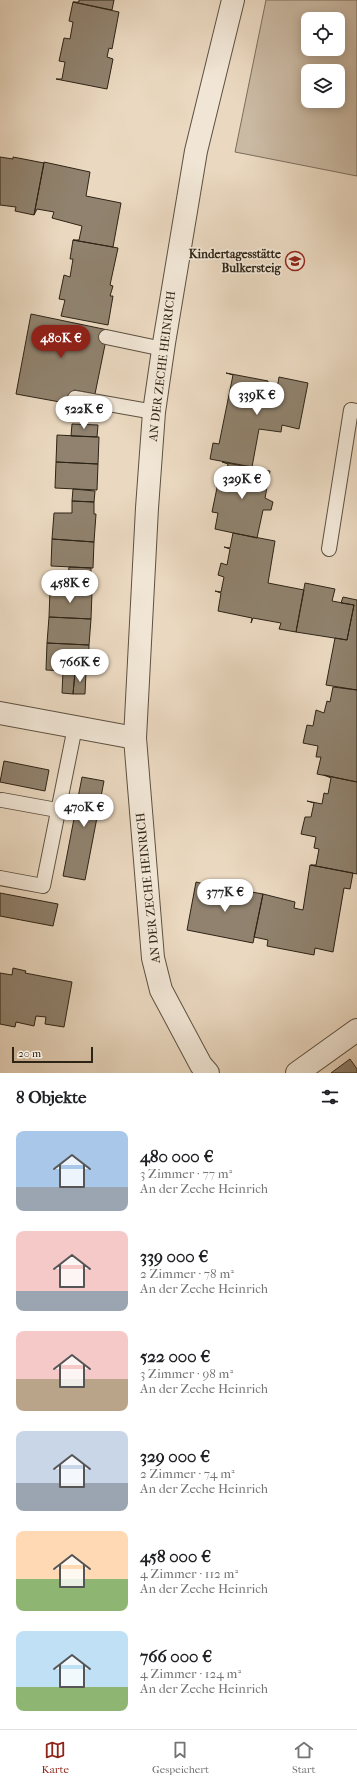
<!DOCTYPE html>
<html lang="de">
<head>
<meta charset="utf-8">
<style>
	:root { --surface:#fff; --page:#f2f2f2; --text:#202124; --muted:#757577; --line:#e0e0e0; --accent:#8f2418 }
	body { margin:0; font-family:"IM FELL French Canon",serif; background:var(--page); color:var(--text); height:100vh; display:flex; flex-direction:column; font-size:15px; white-space:nowrap }
	* { box-sizing:border-box; margin:0 }
	p { font-size:13px; color:var(--muted) }
	.icon { flex:none; width:22px; height:22px; fill:none; stroke:currentColor; stroke-width:2; stroke-linecap:round; stroke-linejoin:round }
	.map { position:relative; height:1073px; overflow:hidden }
	.drawer { display:flex; flex-direction:column; background:var(--surface); flex:1 }
	.drawer>* { flex:none }
	.controls { position:absolute; left:301px; top:12px; display:grid; gap:8px }
	.controls a { display:grid; place-items:center; width:44px; height:44px; border-radius:8px; background:var(--surface); box-shadow:0 2px 10px #0003; font-size:20px }
	.scale { position:absolute; left:12px; bottom:10px; width:81px; box-sizing:border-box; padding-left:4px; border:2px solid #2e2416; border-top:0; font-size:11px; line-height:14px; white-space:nowrap; color:#2e2416; -webkit-text-stroke:3px #f1e6d6; paint-order:stroke }
	.price { position:absolute; translate:-50% -34px; padding:0 9px; border-radius:14px; background:#fff; color:#222; font-size:13px; line-height:26px; filter:drop-shadow(0 1px 2px #0008) }
	.price::after { content:''; position:absolute; left:50%; top:24px; width:12px; height:9px; margin-left:-6px; background:inherit; clip-path:polygon(0 0,100% 0,50% 100%) }
	.price.selected { background:var(--accent); color:#fff }
	ul { padding:0; list-style:none }
	li { display:flex; align-items:center; gap:12px; height:100px; padding:0 16px }
	li span { display:grid; place-items:center; flex:none; width:112px; height:80px; border-radius:8px; color:#555 }
	li>.icon { margin-inline-start:auto }
	span .icon { width:48px; height:48px; fill:#fffc; stroke-width:1 }
	li b { font-size:17px }
	h2 { display:flex; justify-content:space-between; align-items:center; height:48px; padding:0 16px; font-size:17px }
	.menu { display:flex; justify-content:space-around; align-items:center; height:56px; border-top:1px solid var(--line); background:var(--surface); font-size:11px; color:var(--muted) }
	.menu a { display:grid; justify-items:center; gap:2px }
	.menu .selected { color:var(--accent) }
	.map>svg:first-child { display:block }
	.green { fill:#cab9a3; stroke:#7c6e5c; fill-rule:evenodd }
	.building { fill:#90826e; stroke:#2e2416 }
	.lines { fill:none; stroke-linecap:round; stroke-linejoin:round }
	.service-casing { stroke:#5d5140; stroke-width:16 }
	.minor-casing { stroke:#5d5140; stroke-width:24 }
	.service { stroke:#f1e6d6; stroke-width:14 }
	.minor { stroke:#f1e6d6; stroke-width:22 }
	.labels { text-anchor:middle; dominant-baseline:central; stroke-width:3.5; stroke-linejoin:round; paint-order:stroke }
	.poi-label { font-size:12px; font-weight:bold; fill:#2e2416; stroke:#f1e6d6; text-anchor:end }
	.street-label { font-size:12px; fill:#2e2416; stroke:#f1e6d6 }
</style>
</head>
<body>
<div class="map">
<svg width="357" height="1073" viewBox="0 0 357 1073">
	<rect width="100%" height="100%" fill="#ead8c0"/>
	<filter id="stains"><feTurbulence type="fractalNoise" baseFrequency=".005" numOctaves="4"/><feColorMatrix values="0 0 0 0 .2 0 0 0 0 .09 0 0 0 0 .02 0 0 0 .5 -.17"/></filter>
	<radialGradient id="worn" r=".72"><stop offset=".6" stop-color="#630" stop-opacity="0"/><stop offset="1" stop-color="#630" stop-opacity=".3"/></radialGradient>
	<!-- green -->
	<path class="green" d="M 266,0 L 357,0 L 357,176 L 235,152 ZM 308,19 L 338,19 L 338,49 L 308,49 ZM 308,71 L 338,71 L 338,101 L 308,101 Z"/>
	<!-- building -->
	<path class="building" d="M 79,0 L 114,0 L 112,10 L 73,2 L 79,2 Z
		M 73,2 L 119,12 L 112,49 L 109,48 L 107,57 L 113,59 L 107,89 L 56,79 L 62,79 L 65,62 L 59,61 L 64,38 L 70,39 L 73,22 L 69,21 Z
		M 0,157 L 13,159 L 13,157 L 44,163 L 34,215 L 15,211 L 16,207 L 0,205 Z
		M 44,162 L 90,172 L 86,196 L 121,203 L 113,247 L 73,240 L 79,240 L 82,226 L 52,218 L 54,212 L 37,209 L 34,215 Z
		M 73,240 L 118,248 L 110,285 L 113,286 L 110,296 L 113,296 L 108,325 L 61,316 L 65,300 L 59,299 L 64,275 L 70,277 L 73,259 L 70,259 Z
		M 31,314 L 108,330 L 95,394 L 74,390 L 71,404 L 16,394 Z
		M 226,373 L 268,381 L 267,387 L 277,389 L 279,377 L 308,383 L 299,429 L 282,425 L 281,432 L 259,429 L 252,467 L 210,459 L 213,443 L 219,444 L 233,375 Z
		M 72,424 L 98,425 L 97,437 L 71,436 Z
		M 57,435 L 99,437 L 98,464 L 56,462 Z
		M 56,462 L 98,464 L 97,490 L 55,488 Z
		M 222,462 L 270,471 L 265,498 L 273,502 L 271,510 L 263,510 L 257,538 L 215,529 L 218,513 L 212,512 L 219,478 L 225,479 L 228,464 Z
		M 73,489 L 95,491 L 94,502 L 72,501 Z
		M 72,501 L 94,502 L 94,514 L 96,514 L 94,542 L 52,539 L 54,513 L 72,513 Z
		M 233,533 L 275,541 L 268,583 L 304,590 L 296,632 L 279,629 L 281,623 L 253,618 L 251,623 L 252,618 L 218,611 L 221,593 L 215,591 L 221,592 L 224,577 L 218,575 L 221,563 L 227,565 L 230,549 L 224,547 L 230,548 Z
		M 52,539 L 94,542 L 93,568 L 51,566 Z
		M 69,567 L 91,568 L 91,580 L 68,579 Z
		M 68,579 L 91,580 L 90,592 L 68,591 Z
		M 305,583 L 335,589 L 332,601 L 354,605 L 347,640 L 296,632 Z
		M 50,590 L 92,592 L 91,619 L 49,617 Z
		M 343,597 L 357,600 L 357,690 L 326,685 L 335,638 L 347,640 L 354,605 L 341,603 Z
		M 49,617 L 91,619 L 89,645 L 47,643 Z
		M 47,643 L 89,645 L 88,672 L 46,670 Z
		M 63,671 L 75,672 L 73,694 L 62,693 Z
		M 75,672 L 86,672 L 85,694 L 73,694 Z
		M 333,687 L 357,690 L 357,782 L 317,774 L 321,757 L 316,757 L 318,746 L 303,743 L 307,725 L 313,726 L 316,710 L 324,713 L 327,701 L 330,702 Z
		M 4,761 L 49,770 L 45,791 L 0,782 Z
		M 324,775 L 357,782 L 357,874 L 311,865 L 316,865 L 319,849 L 314,848 L 316,837 L 301,834 L 305,817 L 311,817 L 314,803 L 307,801 L 322,804 L 324,793 L 328,794 L 331,778 Z
		M 82,777 L 104,781 L 85,880 L 63,876 Z
		M 310,865 L 353,873 L 350,889 L 344,888 L 333,952 L 315,948 L 314,955 L 267,946 L 268,940 L 254,937 L 263,894 L 295,902 L 294,908 L 303,910 Z
		M 196,882 L 233,891 L 234,889 L 263,894 L 253,943 L 187,930 Z
		M 0,893 L 58,904 L 53,926 L 0,916 Z
		M 13,968 L 26,971 L 25,973 L 72,982 L 64,1027 L 45,1024 L 46,1017 L 36,1016 L 34,1026 L 16,1022 L 15,1027 L 0,1024 L 0,973 L 12,975 Z
		M 350,1059 L 357,1069 L 357,1073 L 331,1073 Z"/>
	<g class="lines">
		<!-- service casing -->
		<g class="service-casing">
			<path id="service" d="M 106,337 L 163,349
				M 75,398 L 154,412
				M 329,549 L 351,410 L 357,411
				M 2,800 L 57,810
				M 0,878 L 43,886 L 75,727"/>
		</g>
		<!-- minor casing -->
		<g class="minor-casing">
			<path id="minor" d="M 0,713 L 135,738
				M 208,1073 L 201,1065 L 161,990 L 153,958 L 135,738 L 147,508 L 154,412 L 164,343 L 196,151 L 233,0
				M 297,1073 L 357,1030"/>
		</g>
		<!-- service -->
		<use href="#service" class="service"/>
		<!-- minor -->
		<use href="#minor" class="minor"/>
	</g>
	<!-- icons -->
	<defs>
		<g id="school-ring" transform="scale(1)"><circle r="9.5" fill="#f1e6d6" stroke="#8f2418" stroke-width="1.5"/><path d="M0-5L7-2L0 1L-7-2ZM-4 1L0 2.5L4 1V4Q0 6-4 4Z" fill="#8f2418"/></g>
	</defs>
	<g fill-rule="evenodd">
		<use href="#school-ring" x="295" y="261"/>
	</g>
	<g class="labels">
		<!-- poi labels -->
		<g class="poi-label">
			<text x="281" y="254">Kindertagesstätte<tspan x="281" dy="14">Bulkersteig</tspan></text>
		</g>
		<!-- street labels -->
		<g class="street-label">
			<text transform="translate(162 366) rotate(-83)">AN DER ZECHE HEINRICH</text>
			<text transform="translate(148 888) rotate(-96)">AN DER ZECHE HEINRICH</text>
		</g>
	</g>
	<rect width="100%" height="100%" filter="url(#stains)"/>
	<rect width="100%" height="100%" fill="url(#worn)"/>
</svg>
<div class="controls">
<a><svg class="icon" aria-label="locate" viewBox="0 0 24 24"><circle cx="12" cy="12" r="6"/><path d="M12 2v4M12 18v4M2 12h4M18 12h4"/></svg></a>
<a><svg class="icon" aria-label="layers" viewBox="0 0 24 24"><path d="M12 4l9 5-9 5-9-5zM3 14l9 5 9-5"/></svg></a>
</div>
<div class="scale">20 m</div>
<b class="price selected" style="left:61px;top:359px">480K €</b>
<b class="price" style="left:257px;top:416px">339K €</b>
<b class="price" style="left:84px;top:430px">522K €</b>
<b class="price" style="left:242px;top:500px">329K €</b>
<b class="price" style="left:70px;top:604px">458K €</b>
<b class="price" style="left:80px;top:683px">766K €</b>
<b class="price" style="left:84px;top:828px">470K €</b>
<b class="price" style="left:225px;top:913px">377K €</b>
</div>
<section class="drawer">
<h2>8 Objekte<svg class="icon" aria-label="filters" viewBox="0 0 24 24"><path d="M4 7h16M4 17h16"/><circle cx="9" cy="7" r="2"/><circle cx="15" cy="17" r="2"/></svg></h2>
<ul>
<li><span style="background:linear-gradient(#a9c7e8 70%,#9aa5b1 0)"><svg class="icon" aria-label="home" viewBox="0 0 24 24"><path d="M3 11l9-7 9 7M6 9v11h12V9"/></svg></span><div><b>480 000 €</b><p>3 Zimmer · 77 m²</p><p>An der Zeche Heinrich</p></div></li>
<li><span style="background:linear-gradient(#f6c9c9 75%,#9aa5b1 0)"><svg class="icon" aria-label="home" viewBox="0 0 24 24"><path d="M3 11l9-7 9 7M6 9v11h12V9"/></svg></span><div><b>339 000 €</b><p>2 Zimmer · 78 m²</p><p>An der Zeche Heinrich</p></div></li>
<li><span style="background:linear-gradient(#f6c9c9 60%,#b9a48a 0)"><svg class="icon" aria-label="home" viewBox="0 0 24 24"><path d="M3 11l9-7 9 7M6 9v11h12V9"/></svg></span><div><b>522 000 €</b><p>3 Zimmer · 98 m²</p><p>An der Zeche Heinrich</p></div></li>
<li><span style="background:linear-gradient(#c9d6e8 65%,#9aa5b1 0)"><svg class="icon" aria-label="home" viewBox="0 0 24 24"><path d="M3 11l9-7 9 7M6 9v11h12V9"/></svg></span><div><b>329 000 €</b><p>2 Zimmer · 74 m²</p><p>An der Zeche Heinrich</p></div></li>
<li><span style="background:linear-gradient(#ffd9b3 60%,#8fb573 0)"><svg class="icon" aria-label="home" viewBox="0 0 24 24"><path d="M3 11l9-7 9 7M6 9v11h12V9"/></svg></span><div><b>458 000 €</b><p>4 Zimmer · 112 m²</p><p>An der Zeche Heinrich</p></div></li>
<li><span style="background:linear-gradient(#bfe0f5 70%,#8fb573 0)"><svg class="icon" aria-label="home" viewBox="0 0 24 24"><path d="M3 11l9-7 9 7M6 9v11h12V9"/></svg></span><div><b>766 000 €</b><p>4 Zimmer · 124 m²</p><p>An der Zeche Heinrich</p></div></li>
</ul>
</section>
<nav class="menu">
<a class="selected"><svg class="icon" aria-label="map" viewBox="0 0 24 24"><path d="M3 6l6-2 6 2 6-2v14l-6 2-6-2-6 2zM9 4v14M15 6v14"/></svg>Karte</a>
<a><svg class="icon" aria-label="saved" viewBox="0 0 24 24"><path d="M7 4h10v16l-5-4-5 4z"/></svg>Gespeichert</a>
<a><svg class="icon" aria-label="home" viewBox="0 0 24 24"><path d="M3 11l9-7 9 7M6 9v11h12V9"/></svg>Start</a>
</nav>
</body>
</html>
